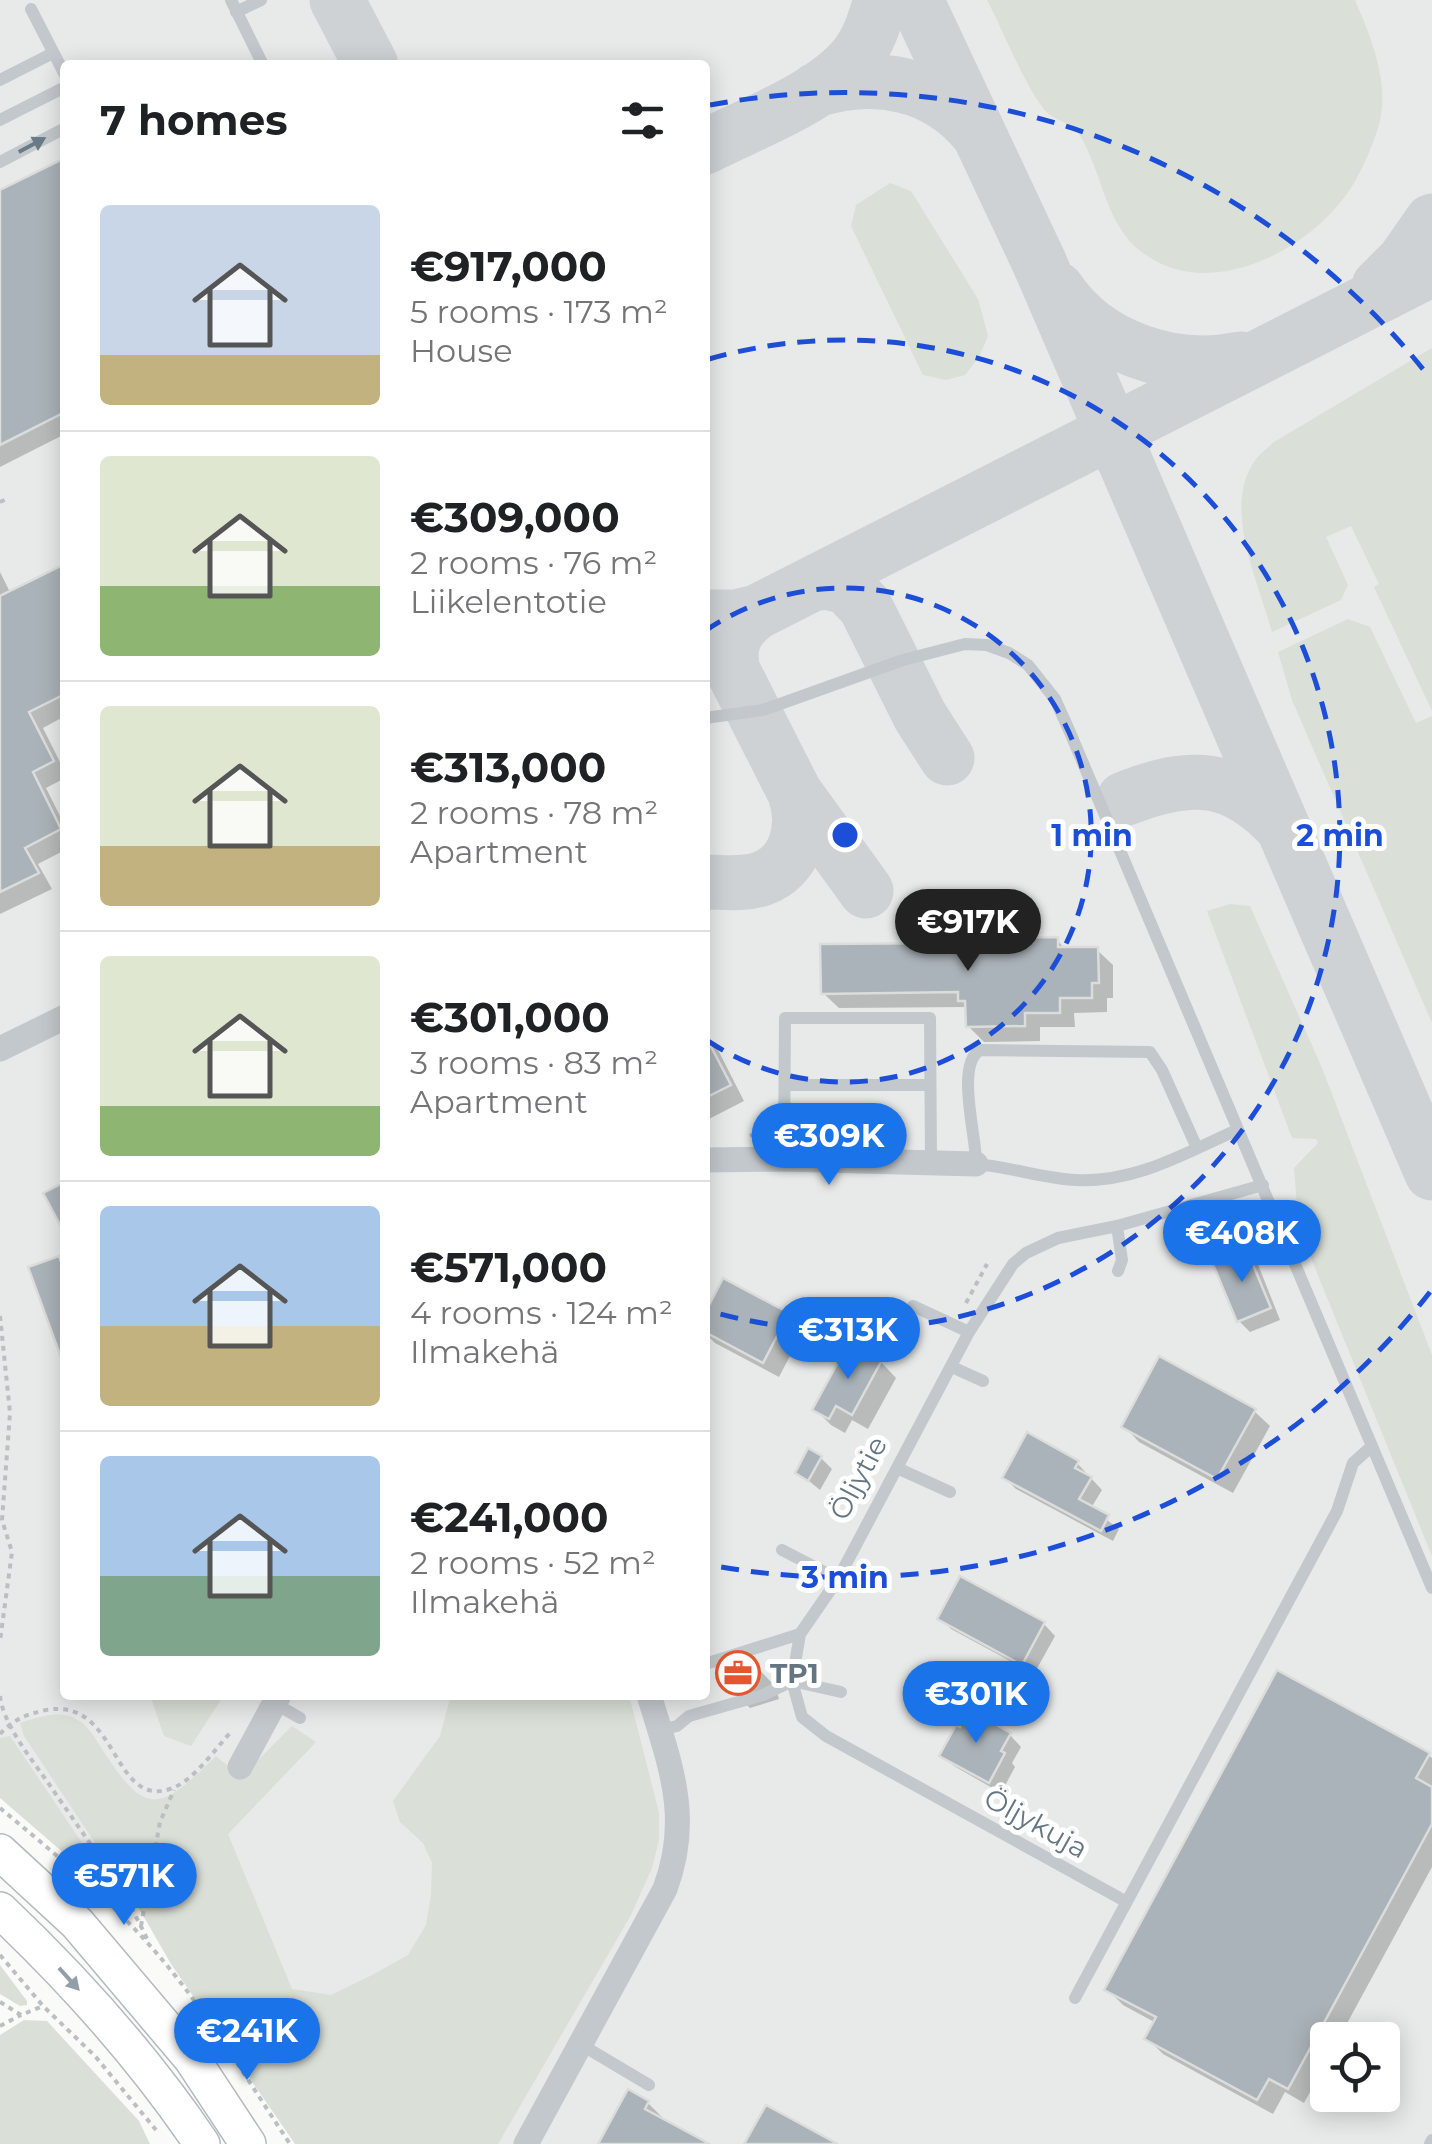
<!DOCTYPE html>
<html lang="en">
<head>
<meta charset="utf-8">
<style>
	:root { --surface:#fff; --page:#f2f2f2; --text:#202124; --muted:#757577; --line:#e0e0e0; --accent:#1a73e8 }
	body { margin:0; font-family:Montserrat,sans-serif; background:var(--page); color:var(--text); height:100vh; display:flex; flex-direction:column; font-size:38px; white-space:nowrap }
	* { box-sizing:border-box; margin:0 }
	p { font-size:32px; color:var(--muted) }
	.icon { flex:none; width:55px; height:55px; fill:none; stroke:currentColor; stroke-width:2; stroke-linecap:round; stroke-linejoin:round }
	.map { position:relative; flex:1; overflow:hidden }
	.details { position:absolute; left:60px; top:60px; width:650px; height:1640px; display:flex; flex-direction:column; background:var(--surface); border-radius:10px; box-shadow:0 5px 25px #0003 }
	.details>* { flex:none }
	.controls { position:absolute; left:1310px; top:2022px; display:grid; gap:20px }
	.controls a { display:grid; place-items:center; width:90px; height:90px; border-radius:10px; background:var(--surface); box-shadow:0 5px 25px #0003; font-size:50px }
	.price { position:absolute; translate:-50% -85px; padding:0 22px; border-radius:35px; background:var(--accent); color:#fff; font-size:32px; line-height:65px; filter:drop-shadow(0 2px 5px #0008) }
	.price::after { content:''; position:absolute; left:50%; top:60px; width:30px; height:22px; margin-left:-15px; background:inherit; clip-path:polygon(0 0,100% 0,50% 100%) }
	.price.on { background:#222; color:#fff }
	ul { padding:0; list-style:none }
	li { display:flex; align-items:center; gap:30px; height:250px; padding:0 40px }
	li+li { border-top:2px solid var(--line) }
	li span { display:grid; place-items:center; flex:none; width:280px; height:200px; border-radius:10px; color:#555 }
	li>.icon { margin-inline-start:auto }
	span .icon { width:120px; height:120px; fill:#fffc; stroke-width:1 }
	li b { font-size:42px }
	h2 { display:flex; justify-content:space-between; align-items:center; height:120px; padding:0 40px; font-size:42px }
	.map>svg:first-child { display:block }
	.built { fill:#e8e9e9; fill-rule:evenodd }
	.green { fill:#dadfd7 }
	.shadow { fill:#0003 }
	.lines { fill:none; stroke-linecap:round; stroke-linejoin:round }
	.taxiway { stroke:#ced2d4; stroke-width:55 }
	.building { fill:#aab3b9; stroke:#dcdcda; stroke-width:2.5 }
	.secondary-casing { stroke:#b3babf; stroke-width:38 }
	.path { stroke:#bbbfc2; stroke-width:4; stroke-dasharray:5 5; stroke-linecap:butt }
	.lane { stroke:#c3c8cc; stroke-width:12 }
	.street { stroke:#c3c8cc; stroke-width:25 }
	.secondary { stroke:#fff; stroke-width:35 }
	.oneway { fill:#6a7a87 }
	.oneway2 { fill:#939fa8 }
	.ring { fill:none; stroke:#1d4ed8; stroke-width:5; stroke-dasharray:18 12 }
	.labels { text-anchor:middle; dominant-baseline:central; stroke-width:10; stroke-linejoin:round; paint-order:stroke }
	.street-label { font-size:28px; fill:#657683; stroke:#fff }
	.poi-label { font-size:28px; font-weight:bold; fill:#657683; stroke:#fff; text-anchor:start }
	.centre { fill:#1d4ed8; stroke:#fff; stroke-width:5 }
	.ring-label { font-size:30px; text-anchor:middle; font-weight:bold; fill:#1d4ed8; stroke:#fff; stroke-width:10; stroke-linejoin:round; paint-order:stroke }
</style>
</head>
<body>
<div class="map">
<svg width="1432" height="2144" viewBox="0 0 1432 2144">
	<rect width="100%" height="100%" fill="#fafaf8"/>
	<!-- built -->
	<path class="built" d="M 0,0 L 1432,0 L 1432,2144 L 330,2144 L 187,1928 L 0,1789 ZM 65,65 L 705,65 L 705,1695 L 65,1695 ZM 1328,2040 L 1382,2040 L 1382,2095 L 1328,2095 Z"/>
	<!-- green -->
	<path class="green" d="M 987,0 L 1355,0 C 1372,40 1392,87 1377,131 C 1370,152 1357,182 1343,199 C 1301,254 1207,301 1143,253 C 1105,226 1103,172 1079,134 C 1071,122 1051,120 1043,108 C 1022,80 1004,32 987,0 Z
		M 890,183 L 911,191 L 978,299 L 988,336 L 979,357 L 965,375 L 946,380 L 923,375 L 851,226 L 856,205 Z
		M 1432,348 L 1432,711 L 1374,587 L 1379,584 L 1351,526 L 1326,537 L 1348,585 L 1341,600 L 1272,632 C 1259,583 1224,512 1252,465 C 1257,456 1266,449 1274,442 Z
		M 1348,619 L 1370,627 L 1416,723 L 1432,716 L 1432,1023 L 1292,700 L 1278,652 Z
		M 1230,904 L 1250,906 L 1322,1068 L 1432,1355 L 1432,1556 L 1304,1241 L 1297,1206 L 1294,1168 L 1318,1143 L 1316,1139 L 1292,1138 L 1207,911 Z
		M 150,1695 L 224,1695 L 191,1746 L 164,1736 Z
		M 451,1695 L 629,1695 L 659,1813 L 659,1840 L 652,1868 L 631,1915 L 498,2144 L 295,2144 L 171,1964 L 141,1912 L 24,1736 L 20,1723 C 36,1718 57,1710 74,1718 C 87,1724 93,1735 100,1746 C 146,1818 158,1813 216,1756 L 241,1777 L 292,1726 L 316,1742 L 228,1834 L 292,1989 L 331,1995 L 374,1974 L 408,1955 L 426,1925 L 431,1895 L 432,1863 L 423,1843 L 400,1822 L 393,1801 L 440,1736 Z
		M 10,1736 L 130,1914 L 129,1917 L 123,1915 L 66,1855 L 0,1798 L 0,1738 Z
		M 0,1965 L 27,2001 L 27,2005 L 20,2006 L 0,1994 Z
		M 24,2020 L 47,2021 L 139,2121 L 150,2144 L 0,2144 L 0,2035 Z"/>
	<!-- shadow -->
	<path class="shadow" d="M 65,161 L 65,434 L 0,467 L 0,193 Z
		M 65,566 L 65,716 L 43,728 L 65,772 L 65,778 L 46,788 L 65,826 L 65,850 L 38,864 L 52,889 L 0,914 L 0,572 L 11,594 Z
		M 1057,940 L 1066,950 L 1097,950 L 1113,965 L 1113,998 L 1107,998 L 1107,1012 L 1074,1013 L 1075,1027 L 1040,1027 L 1040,1041 L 984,1042 L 968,1026 L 968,1007 L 839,1008 L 823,993 L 951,945 Z
		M 705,1035 L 716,1046 L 744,1101 L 705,1121 Z
		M 1245,1251 L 1257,1262 L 1280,1320 L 1250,1332 L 1239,1321 Z
		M 58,1259 L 65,1266 L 65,1362 L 31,1269 Z
		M 724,1282 L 788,1315 L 803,1331 L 779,1377 L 715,1343 L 705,1333 L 705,1318 Z
		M 881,1362 L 896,1378 L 868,1429 L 852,1420 L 845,1433 L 831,1425 L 816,1410 Z
		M 1254,1411 L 1270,1426 L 1233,1493 L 1139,1442 L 1124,1426 Z
		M 821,1458 L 832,1469 L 820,1490 L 798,1472 Z
		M 1077,1463 L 1102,1490 L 1091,1508 L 1119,1529 L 1113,1541 L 1016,1489 L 1005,1478 Z
		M 961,1580 L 1044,1624 L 1055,1636 L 1034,1674 L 951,1629 L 940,1618 Z
		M 752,1662 L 775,1686 L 779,1699 L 750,1708 L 726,1685 Z
		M 1010,1735 L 1021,1747 L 1012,1763 L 1015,1767 L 1001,1793 L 954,1766 L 942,1755 Z
		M 1428,1755 L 1432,1758 L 1432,1867 L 1338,2040 L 1328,2040 L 1328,2060 L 1304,2103 L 1285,2092 L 1273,2114 L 1163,2054 L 1147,2038 L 1156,2023 L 1123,2005 L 1107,1989 Z
		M 648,2103 L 662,2117 L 661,2120 L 705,2144 L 601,2144 Z"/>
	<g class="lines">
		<!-- taxiway -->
		<path class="taxiway" d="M 337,0 L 371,65
			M 916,0 L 1039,262 L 1432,1173
			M 816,90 C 875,72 935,82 976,131
			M 705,147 C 752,123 821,98 855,58 C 869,41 875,20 881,0
			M 1379,286 L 1404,261 L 1432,221
			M 1057,289 C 1096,348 1174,373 1241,359
			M 812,584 L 826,582 L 847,587 L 865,606 L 920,716 L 947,758
			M 757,612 C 735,628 727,644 733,671 L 795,793 L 866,891
			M 705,617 L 736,617 L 757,612 L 1432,269
			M 1124,799 C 1190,773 1233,773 1283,828
			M 705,882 C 723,882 744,885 761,879 C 797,867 806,826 795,793"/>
	</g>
	<!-- building -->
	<path class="building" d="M 65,158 L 65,412 L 0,445 L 0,190 Z
		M 65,564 L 65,694 L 29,712 L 54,761 L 33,772 L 61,829 L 25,848 L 39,873 L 0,892 L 0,596 Z
		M 1058,937 L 1058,947 L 1098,947 L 1099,983 L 1092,983 L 1092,998 L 1060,998 L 1060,1013 L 1025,1013 L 1025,1026 L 966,1027 L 965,1001 L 958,1001 L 958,992 L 821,994 L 820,944 L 949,943 L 949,938 Z
		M 705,1035 L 731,1085 L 705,1098 Z
		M 65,1182 L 65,1234 L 43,1193 Z
		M 1246,1248 L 1271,1308 L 1237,1322 L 1212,1262 Z
		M 59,1256 L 65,1273 L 63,1363 L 28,1267 Z
		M 723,1278 L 789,1313 L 763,1363 L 705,1332 L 705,1313 Z
		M 849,1342 L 882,1360 L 852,1415 L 836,1406 L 829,1419 L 812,1410 Z
		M 1159,1356 L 1256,1409 L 1217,1479 L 1121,1427 Z
		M 1027,1432 L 1079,1461 L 1075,1468 L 1092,1477 L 1079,1499 L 1109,1515 L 1101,1531 L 1002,1478 Z
		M 808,1448 L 822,1456 L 808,1481 L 795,1473 Z
		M 960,1576 L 1045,1622 L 1022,1665 L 937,1619 Z
		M 752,1660 L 757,1676 L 724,1686 L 719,1670 Z
		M 1277,1670 L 1430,1753 L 1416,1778 L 1432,1787 L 1432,1824 L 1288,2089 L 1269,2079 L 1257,2100 L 1144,2039 L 1156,2017 L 1104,1990 Z
		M 969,1710 L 1011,1733 L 1001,1751 L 1005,1753 L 989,1783 L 939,1756 L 956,1725 L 960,1727 Z
		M 628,2089 L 649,2101 L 645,2109 L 710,2144 L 598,2144 Z
		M 766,2105 L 838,2144 L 744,2144 Z"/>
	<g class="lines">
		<!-- secondary casing -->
		<g class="secondary-casing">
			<path id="secondary" d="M 0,1852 L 77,1923 L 192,2059 L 248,2144
				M 0,1910 C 75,1981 144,2058 202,2144"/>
		</g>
		<!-- path -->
		<path class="path" d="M 0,502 L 7,499
			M 750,1136 L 758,1132 L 768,1119
			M 966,1303 L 987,1264
			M 0,1316 L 10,1413 L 2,1520 L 12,1552 L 0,1641
			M 0,1696 C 3,1724 32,1760 49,1784 C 84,1836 123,1886 149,1943
			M 0,1734 C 14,1719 27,1714 46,1710 C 119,1697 111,1808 170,1789 C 193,1782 214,1750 231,1732
			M 0,1808 C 53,1852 107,1897 153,1949 C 205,2008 246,2078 290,2144
			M 141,1926 L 160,1822 L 174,1790
			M 0,1955 L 43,2006 L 95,2056 L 156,2130
			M 0,2002 L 21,2015 L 43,2006
			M 0,2026 L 21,2015"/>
		<!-- lane -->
		<path class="lane" d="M 231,0 L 263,65
			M 31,9 L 65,75
			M 236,12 L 261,0
			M 0,80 L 53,53
			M 0,120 L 65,87
			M 0,162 L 65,128
			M 705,718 L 763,710 L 903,660 L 965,644 L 987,645 L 1009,653 L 1028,665 L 1055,699 L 1069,730 L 1432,1588
			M 785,1085 L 930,1085
			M 1197,1148 L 1162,1070 L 1150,1052 L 980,1050 C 955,1065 977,1138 976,1164 C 1010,1167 1042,1178 1076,1180 C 1136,1183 1185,1153 1237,1130
			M 784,1159 L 785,1018 L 930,1018 L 931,1163
			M 1117,1226 L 1122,1260 L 1118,1271
			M 913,1306 L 969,1332
			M 952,1367 L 983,1381
			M 897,1468 L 950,1492
			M 782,1550 L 838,1579
			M 705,1664 L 800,1634
			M 841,1692 L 792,1681 L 800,1634 L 838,1579 L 969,1332 L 1013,1264 L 1026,1253 L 1058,1238 L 1117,1226 L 1263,1185
			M 274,1703 L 300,1718
			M 660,1730 L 677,1726 L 689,1716 L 763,1695 L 792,1681 L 802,1717 L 826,1736 L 1125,1901
			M 1075,1998 L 1337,1511 L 1353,1463 L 1372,1446
			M 580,2044 L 649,2085
			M 1430,2144 L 1432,2140"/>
		<!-- street -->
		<path class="street" d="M 0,1049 L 65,1017
			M 705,1160 L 784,1159 L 976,1164
			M 240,1767 L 279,1695
			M 526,2144 L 665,1889 C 692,1817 670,1765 649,1695"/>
		<!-- secondary -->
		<use href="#secondary" class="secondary"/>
	</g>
	<!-- one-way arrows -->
	<defs><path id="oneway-solid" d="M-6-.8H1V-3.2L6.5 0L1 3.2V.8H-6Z" transform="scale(2.5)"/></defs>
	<use class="oneway" href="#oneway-solid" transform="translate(32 145) rotate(-28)"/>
	<use class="oneway2" href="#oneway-solid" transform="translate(69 1979) rotate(48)"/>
	<!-- distance rings -->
	<g class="ring">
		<path d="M705 631A247 247 0 1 1 705 1039"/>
		<path d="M709 359A495 495 0 1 1 709 1311"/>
		<path d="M1430 1292A742 742 0 0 1 710 1565M710 105A742 742 0 0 1 1430 378"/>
	</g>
	<!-- icons -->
	<defs>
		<g id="office-ring" transform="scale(2.25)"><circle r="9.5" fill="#fff" stroke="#e4572e" stroke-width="1.5"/><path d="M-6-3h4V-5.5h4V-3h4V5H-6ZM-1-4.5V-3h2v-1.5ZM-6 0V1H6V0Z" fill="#e4572e"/></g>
	</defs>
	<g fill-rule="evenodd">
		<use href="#office-ring" x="738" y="1673"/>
	</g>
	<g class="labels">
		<!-- street labels -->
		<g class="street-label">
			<text transform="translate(858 1478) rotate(-62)">Öljytie</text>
			<text transform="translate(1036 1823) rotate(29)">Öljykuja</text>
		</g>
		<!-- poi labels -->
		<g class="poi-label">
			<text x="770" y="1673">TP1</text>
		</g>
	</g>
	<circle cx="845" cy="835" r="15" class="centre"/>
	<g class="ring-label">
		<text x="1092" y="846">1 min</text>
		<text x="1340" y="846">2 min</text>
		<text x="845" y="1588">3 min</text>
	</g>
</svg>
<div class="controls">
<a><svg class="icon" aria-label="locate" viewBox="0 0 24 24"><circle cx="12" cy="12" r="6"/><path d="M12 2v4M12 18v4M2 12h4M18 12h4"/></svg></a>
</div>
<b class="price on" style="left:968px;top:974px">€917K</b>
<b class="price" style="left:829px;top:1188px">€309K</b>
<b class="price" style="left:1242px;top:1285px">€408K</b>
<b class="price" style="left:848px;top:1382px">€313K</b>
<b class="price" style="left:976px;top:1746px">€301K</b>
<b class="price" style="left:124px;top:1928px">€571K</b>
<b class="price" style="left:247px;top:2083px">€241K</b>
<section class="details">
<h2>7 homes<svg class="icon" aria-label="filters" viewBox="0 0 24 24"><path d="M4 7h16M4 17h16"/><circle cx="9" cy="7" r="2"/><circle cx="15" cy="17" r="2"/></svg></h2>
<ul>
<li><span style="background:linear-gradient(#c9d6e8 75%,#c2b280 0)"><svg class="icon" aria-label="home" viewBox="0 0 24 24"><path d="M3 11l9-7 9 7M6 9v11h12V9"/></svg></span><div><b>€917,000</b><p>5 rooms · 173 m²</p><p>House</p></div></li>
<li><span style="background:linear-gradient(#dfe7d0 65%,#8fb573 0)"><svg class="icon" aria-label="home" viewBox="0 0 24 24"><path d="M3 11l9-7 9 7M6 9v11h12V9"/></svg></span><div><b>€309,000</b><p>2 rooms · 76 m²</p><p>Liikelentotie</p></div></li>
<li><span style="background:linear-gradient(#dfe7d0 70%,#c2b280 0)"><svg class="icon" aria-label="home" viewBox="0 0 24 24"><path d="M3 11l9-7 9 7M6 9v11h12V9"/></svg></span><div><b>€313,000</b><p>2 rooms · 78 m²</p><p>Apartment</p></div></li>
<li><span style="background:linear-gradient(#dfe7d0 75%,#8fb573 0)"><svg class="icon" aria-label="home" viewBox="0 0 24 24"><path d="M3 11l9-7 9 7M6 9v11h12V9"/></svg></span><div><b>€301,000</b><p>3 rooms · 83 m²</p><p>Apartment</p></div></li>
<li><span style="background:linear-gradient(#a9c7e8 60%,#c2b280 0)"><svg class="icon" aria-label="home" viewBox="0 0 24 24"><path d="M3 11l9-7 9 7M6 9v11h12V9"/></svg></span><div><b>€571,000</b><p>4 rooms · 124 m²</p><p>Ilmakehä</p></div></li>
<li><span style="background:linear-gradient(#a9c7e8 60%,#7fa58c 0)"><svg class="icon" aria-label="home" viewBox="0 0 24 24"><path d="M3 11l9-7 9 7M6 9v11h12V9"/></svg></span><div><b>€241,000</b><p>2 rooms · 52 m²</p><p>Ilmakehä</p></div></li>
</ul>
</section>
</div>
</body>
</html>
